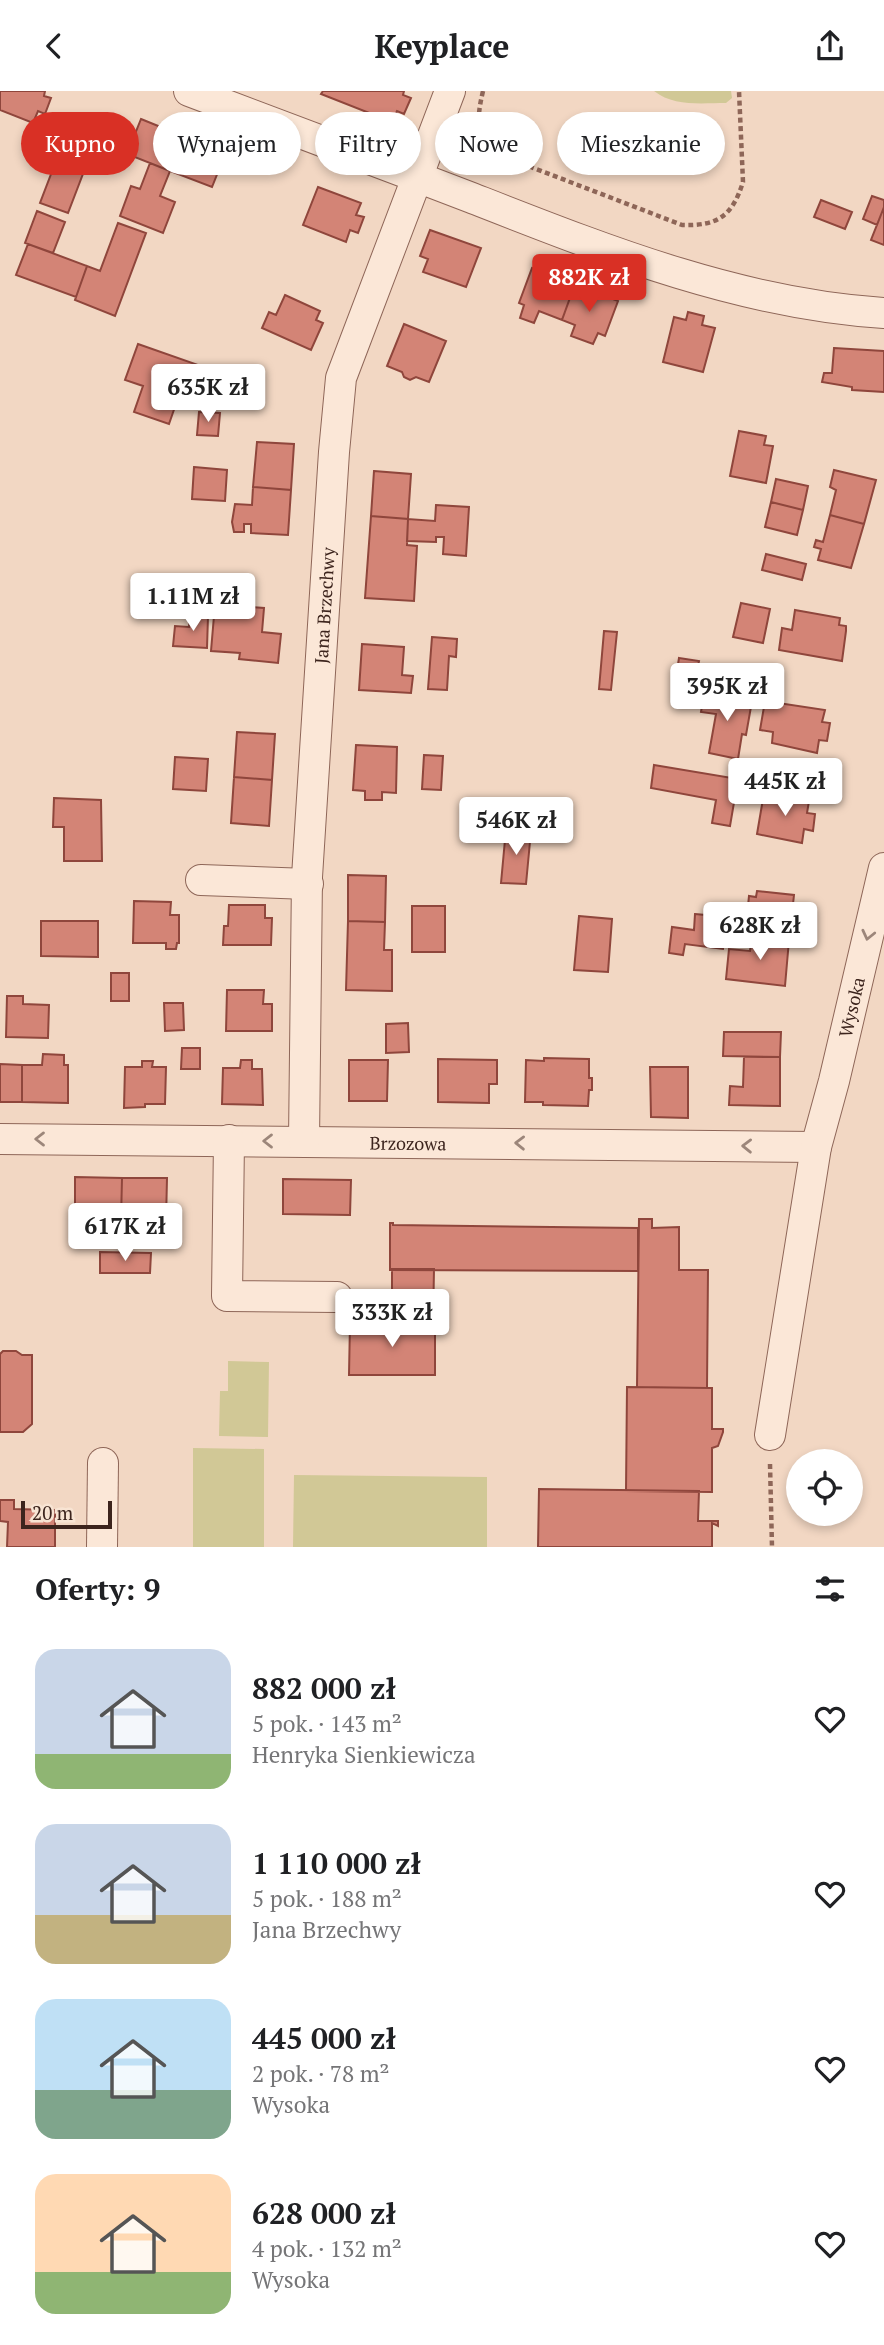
<!DOCTYPE html>
<html lang="pl">
<head>
<meta charset="utf-8">
<style>
	:root { --surface:#fff; --page:#f6f6f6; --text:#202124; --muted:#757577; --accent:#d93025 }
	body { margin:0; font-family:"PT Serif",serif; background:var(--page); color:var(--text); height:100vh; display:flex; flex-direction:column; font-size:26px; white-space:nowrap }
	* { box-sizing:border-box; margin:0 }
	p { font-size:23px; color:var(--muted) }
	.icon { flex:none; width:38px; height:38px; fill:none; stroke:currentColor; stroke-width:2; stroke-linecap:round; stroke-linejoin:round }
	.map { position:relative; height:1456px; overflow:hidden }
	.sheet { display:flex; flex-direction:column; background:var(--surface); flex:1 }
	.sheet>* { flex:none }
	.hud { position:absolute; left:21px; top:21px; width:844px; height:63px; display:flex; gap:14px }
	.tools { position:absolute; left:786px; top:1358px; display:grid; gap:14px }
	.tools a { display:grid; place-items:center; width:77px; height:77px; border-radius:50%; background:var(--surface); box-shadow:0 4px 10px #0003; font-size:35px }
	.scale { position:absolute; left:21px; bottom:18px; width:91px; box-sizing:border-box; padding-left:7px; border:4px solid #3c241d; border-top:0; font-size:19px; line-height:24px; white-space:nowrap; color:#3c241d; -webkit-text-stroke:5px #f8e4d3; paint-order:stroke }
	.price { position:absolute; translate:-50% -60px; padding:0 16px; border-radius:7px; background:#fff; color:#222; font-size:23px; line-height:46px; filter:drop-shadow(0 2px 4px #0008) }
	.price::after { content:''; position:absolute; left:50%; top:42px; width:21px; height:16px; margin-left:-10px; background:inherit; clip-path:polygon(0 0,100% 0,50% 100%) }
	.price.current { background:var(--accent); color:#fff }
	ul { padding:0; list-style:none }
	li { display:flex; align-items:center; gap:21px; height:175px; padding:0 35px }
	li span { display:grid; place-items:center; flex:none; width:196px; height:140px; border-radius:21px; color:#555 }
	li>.icon { margin-inline-start:auto }
	span .icon { width:84px; height:84px; fill:#fffc; stroke-width:1 }
	li b { font-size:30px }
	h2 { display:flex; justify-content:space-between; align-items:center; height:84px; padding:0 35px; font-size:30px }
	.tag { padding:0 24px; border-radius:32px; background:var(--surface); box-shadow:0 4px 10px #0003; font-size:24px; line-height:63px }
	.tag.current { background:var(--accent); color:#fff }
	header { display:flex; justify-content:space-between; align-items:center; height:91px; padding:0 35px; background:var(--surface); font-size:32px; font-weight:700 }
	.map>svg:first-child { display:block }
	.green { fill:#d1c896 }
	.building { fill:#d38476; stroke:#8f463c; stroke-width:2 }
	.lines { fill:none; stroke-linecap:round; stroke-linejoin:round }
	.minor-casing { stroke:#8e6658; stroke-width:32 }
	.path { stroke:#8e6658; stroke-width:4.5; stroke-dasharray:5 3.5; stroke-linecap:butt }
	.minor { stroke:#fbe7d7; stroke-width:30 }
	.oneway { stroke:#9c867a }
	.labels { text-anchor:middle; dominant-baseline:central; stroke-width:6; stroke-linejoin:round; paint-order:stroke }
	.street-label { font-size:18px; fill:#3c241d; stroke:#f8e4d3 }
</style>
</head>
<body>
<header><svg class="icon" aria-label="back" viewBox="0 0 24 24"><path d="M15 5l-7 7 7 7"/></svg>Keyplace<svg class="icon" aria-label="share" viewBox="0 0 24 24"><path d="M12 15V3M7 8l5-5 5 5M5 13v7h14v-7"/></svg></header>
<div class="map">
<svg width="884" height="1456" viewBox="0 0 884 1456">
	<rect width="100%" height="100%" fill="#f2d7c3"/>
	<!-- green -->
	<path class="green" d="M 654,0 L 731,0 L 732,7 L 726,12 C 702,12 674,16 654,0 Z
		M 228,1270 L 269,1271 L 268,1346 L 219,1345 L 220,1300 L 228,1300 Z
		M 193,1357 L 264,1358 L 264,1456 L 193,1456 Z
		M 294,1384 L 487,1386 L 487,1456 L 293,1456 Z"/>
	<!-- building -->
	<path class="building" d="M 0,0 L 45,0 L 44,5 L 51,7 L 45,23 L 38,20 L 33,32 L 0,19 Z
		M 323,0 L 404,0 L 403,4 L 411,7 L 404,23 L 397,20 L 392,31 L 321,3 Z
		M 141,28 L 183,45 L 170,80 L 127,63 Z
		M 66,44 L 94,54 L 68,122 L 40,112 Z
		M 183,45 L 226,61 L 212,96 L 170,80 Z
		M 150,72 L 170,80 L 160,105 L 175,111 L 163,142 L 120,125 L 131,95 L 140,98 Z
		M 318,96 L 361,112 L 356,124 L 364,126 L 358,142 L 350,139 L 346,151 L 303,134 Z
		M 872,105 L 884,109 L 884,116 L 877,134 L 863,128 Z
		M 821,109 L 852,121 L 845,138 L 814,126 Z
		M 884,116 L 884,154 L 871,149 Z
		M 37,120 L 65,131 L 53,162 L 25,152 Z
		M 118,132 L 146,142 L 115,225 L 75,209 L 87,175 L 100,180 Z
		M 430,139 L 481,157 L 466,196 L 423,181 L 428,168 L 420,165 Z
		M 28,153 L 87,175 L 76,206 L 16,184 Z
		M 532,177 L 575,193 L 562,229 L 539,220 L 534,232 L 520,227 L 524,214 L 519,212 Z
		M 575,193 L 618,210 L 605,245 L 598,242 L 593,253 L 571,245 L 575,234 L 562,229 Z
		M 285,204 L 320,220 L 316,229 L 323,232 L 311,259 L 262,237 L 269,221 L 276,224 Z
		M 688,221 L 704,225 L 702,234 L 715,237 L 703,281 L 663,271 L 674,226 L 686,229 Z
		M 404,233 L 446,250 L 429,291 L 416,286 L 410,289 L 404,286 L 402,281 L 387,275 Z
		M 138,253 L 201,275 L 189,311 L 178,307 L 169,333 L 134,321 L 143,295 L 125,289 Z
		M 834,257 L 884,260 L 884,301 L 852,299 L 852,296 L 822,291 L 824,282 L 832,282 Z
		M 199,321 L 220,322 L 218,345 L 197,344 Z
		M 739,340 L 766,345 L 764,354 L 773,355 L 766,392 L 730,385 Z
		M 257,351 L 294,353 L 291,399 L 253,396 Z
		M 194,376 L 227,379 L 225,410 L 192,408 Z
		M 834,379 L 876,389 L 864,433 L 830,424 L 836,399 L 830,396 Z
		M 374,380 L 411,383 L 408,428 L 371,425 Z
		M 776,388 L 808,395 L 803,419 L 771,411 Z
		M 253,396 L 291,399 L 288,444 L 251,442 L 251,433 L 244,433 L 244,441 L 234,441 L 232,431 L 235,413 L 252,414 Z
		M 771,411 L 803,419 L 797,444 L 765,436 Z
		M 436,414 L 469,416 L 466,465 L 443,463 L 444,446 L 436,446 L 436,451 L 407,450 L 408,428 L 435,430 Z
		M 830,424 L 864,433 L 851,477 L 818,469 L 821,458 L 814,456 L 816,449 L 823,451 Z
		M 371,425 L 408,428 L 407,454 L 417,455 L 414,510 L 365,507 Z
		M 766,463 L 806,473 L 802,489 L 762,479 Z
		M 741,512 L 770,518 L 763,552 L 733,546 Z
		M 215,513 L 264,517 L 262,541 L 281,543 L 278,572 L 239,568 L 240,562 L 211,560 Z
		M 795,519 L 840,527 L 839,534 L 846,535 L 846,540 L 842,570 L 779,559 L 782,537 L 792,539 Z
		M 190,524 L 208,525 L 207,557 L 173,555 L 175,535 L 189,536 Z
		M 604,540 L 617,541 L 611,599 L 599,598 Z
		M 432,546 L 457,548 L 456,566 L 449,565 L 447,599 L 428,598 Z
		M 362,553 L 404,556 L 402,584 L 413,585 L 411,602 L 359,599 Z
		M 679,567 L 699,570 L 695,590 L 676,586 Z
		M 704,602 L 752,610 L 746,644 L 742,643 L 738,668 L 709,662 L 716,623 L 701,621 Z
		M 765,610 L 825,619 L 822,631 L 830,632 L 827,650 L 819,649 L 817,662 L 772,652 L 773,641 L 760,639 Z
		M 237,641 L 275,643 L 272,689 L 234,686 Z
		M 356,654 L 397,656 L 396,702 L 382,701 L 382,709 L 365,709 L 365,700 L 353,699 Z
		M 424,664 L 443,665 L 441,699 L 422,698 Z
		M 175,666 L 208,668 L 206,700 L 173,698 Z
		M 654,674 L 738,688 L 730,735 L 712,732 L 716,709 L 651,697 Z
		M 234,686 L 272,689 L 269,735 L 231,732 Z
		M 764,702 L 809,710 L 807,722 L 815,723 L 813,740 L 804,738 L 802,752 L 757,743 Z
		M 54,707 L 101,709 L 102,770 L 64,770 L 64,736 L 53,736 Z
		M 506,738 L 531,740 L 526,793 L 501,792 Z
		M 348,784 L 386,785 L 385,831 L 348,830 Z
		M 757,800 L 794,804 L 789,849 L 752,845 L 755,816 L 748,815 L 749,805 L 756,806 Z
		M 134,810 L 171,811 L 170,824 L 179,824 L 179,852 L 177,852 L 176,858 L 166,858 L 166,852 L 133,852 Z
		M 229,814 L 265,814 L 265,827 L 272,827 L 271,854 L 223,854 L 224,835 L 228,835 Z
		M 412,815 L 445,815 L 445,861 L 412,861 Z
		M 695,823 L 727,826 L 723,858 L 685,853 L 683,864 L 669,862 L 672,836 L 694,839 Z
		M 579,825 L 612,828 L 608,881 L 574,879 Z
		M 41,830 L 98,830 L 98,866 L 41,865 Z
		M 348,830 L 385,831 L 384,859 L 392,859 L 392,900 L 346,899 Z
		M 752,845 L 789,849 L 785,895 L 726,888 L 729,858 L 750,860 Z
		M 111,882 L 129,882 L 129,910 L 111,910 Z
		M 227,899 L 264,899 L 263,913 L 272,913 L 272,940 L 226,940 Z
		M 7,905 L 23,905 L 23,913 L 49,914 L 48,947 L 6,946 Z
		M 164,912 L 183,912 L 184,939 L 165,940 Z
		M 408,932 L 409,961 L 386,962 L 386,933 Z
		M 724,941 L 781,941 L 780,966 L 723,965 Z
		M 182,957 L 200,957 L 200,978 L 181,978 Z
		M 43,963 L 64,964 L 64,974 L 68,974 L 68,1012 L 22,1011 L 22,974 L 42,974 Z
		M 744,966 L 780,966 L 780,1015 L 729,1014 L 730,995 L 743,996 Z
		M 544,967 L 589,968 L 589,987 L 592,987 L 592,999 L 589,999 L 588,1015 L 543,1014 L 543,1011 L 525,1011 L 526,969 L 544,970 Z
		M 438,968 L 497,969 L 497,993 L 489,993 L 489,1012 L 438,1011 Z
		M 241,969 L 252,969 L 252,978 L 262,978 L 263,1014 L 222,1013 L 223,977 L 240,977 Z
		M 349,969 L 388,969 L 387,1010 L 349,1010 Z
		M 142,970 L 153,970 L 152,976 L 166,976 L 165,1013 L 145,1013 L 145,1016 L 124,1017 L 125,976 L 142,976 Z
		M 0,973 L 22,974 L 22,1011 L 0,1011 Z
		M 650,976 L 688,976 L 688,1027 L 651,1026 Z
		M 75,1086 L 122,1087 L 121,1130 L 75,1129 Z
		M 122,1087 L 167,1087 L 166,1130 L 121,1130 Z
		M 283,1088 L 351,1089 L 350,1124 L 283,1123 Z
		M 639,1128 L 652,1128 L 652,1137 L 679,1136 L 679,1179 L 708,1179 L 707,1297 L 637,1296 Z
		M 390,1132 L 393,1132 L 393,1134 L 638,1137 L 638,1180 L 390,1179 Z
		M 100,1161 L 151,1162 L 150,1182 L 100,1182 Z
		M 392,1178 L 434,1178 L 433,1233 L 392,1233 Z
		M 350,1232 L 435,1233 L 435,1284 L 349,1284 Z
		M 3,1260 L 16,1260 L 22,1264 L 32,1264 L 32,1333 L 23,1341 L 0,1341 L 0,1263 Z
		M 627,1296 L 712,1297 L 712,1338 L 723,1338 L 723,1341 L 718,1355 L 712,1357 L 712,1401 L 626,1400 Z
		M 539,1398 L 699,1400 L 698,1430 L 718,1430 L 718,1435 L 712,1432 L 712,1456 L 538,1456 Z
		M 0,1409 L 14,1409 L 14,1418 L 55,1419 L 55,1456 L 7,1456 L 8,1431 L 0,1430 Z"/>
	<g class="lines">
		<!-- minor casing -->
		<g class="minor-casing">
			<g id="minor">
				<path d="M 189,0 C 284,36 378,71 472,107 C 605,159 740,213 884,222"/>
				<path d="M 201,789 L 308,793"/>
				<path id="s1" d="M 0,1048 L 816,1056"/>
				<path d="M 229,1049 L 227,1205 L 337,1206"/>
				<path id="s2" d="M 304,1050 L 307,786 L 334,361 L 341,287 L 450,0"/>
				<path id="s3" d="M 770,1344 L 816,1056 L 834,990 L 884,777"/>
				<path d="M 102,1456 L 103,1372"/>
			</g>
		</g>
		<!-- path -->
		<path class="path" d="M 483,0 C 475,34 477,45 505,66 L 682,134 C 717,135 732,126 743,91 L 739,0
			M 770,1373 L 772,1456"/>
		<!-- minor -->
		<use href="#minor" class="minor"/>
	</g>
	<!-- one-way arrows -->
	<defs><path id="oneway-chevron" d="M-2-3.5L2.5 0L-2 3.5" fill="none" stroke-width="1.6" stroke-linecap="round" stroke-linejoin="round" transform="scale(1.75)"/></defs>
	<g class="oneway">
		<use href="#oneway-chevron" transform="translate(868 844) rotate(103)"/>
		<use href="#oneway-chevron" transform="translate(40 1048) rotate(-180)"/>
		<use href="#oneway-chevron" transform="translate(268 1050) rotate(-180)"/>
		<use href="#oneway-chevron" transform="translate(520 1052) rotate(-179)"/>
		<use href="#oneway-chevron" transform="translate(747 1055) rotate(-179)"/>
	</g>
	<g class="labels">
		<!-- street labels -->
		<g class="street-label">
			<text stroke="none"><textPath href="#s2" startOffset="536">Jana Brzechwy</textPath></text>
			<text stroke="none"><textPath href="#s3" startOffset="436">Wysoka</textPath></text>
			<text stroke="none"><textPath href="#s1" startOffset="408">Brzozowa</textPath></text>
		</g>
	</g>
</svg>
<div class="tools">
<a><svg class="icon" aria-label="locate" viewBox="0 0 24 24"><circle cx="12" cy="12" r="6"/><path d="M12 2v4M12 18v4M2 12h4M18 12h4"/></svg></a>
</div>
<div class="scale">20 m</div>
<b class="price current" style="left:589px;top:223px">882K zł</b>
<b class="price" style="left:208px;top:333px">635K zł</b>
<b class="price" style="left:193px;top:542px">1.11M zł</b>
<b class="price" style="left:727px;top:632px">395K zł</b>
<b class="price" style="left:785px;top:727px">445K zł</b>
<b class="price" style="left:516px;top:766px">546K zł</b>
<b class="price" style="left:760px;top:871px">628K zł</b>
<b class="price" style="left:125px;top:1172px">617K zł</b>
<b class="price" style="left:392px;top:1258px">333K zł</b>
<div class="hud">
<a class="tag current">Kupno</a>
<a class="tag">Wynajem</a>
<a class="tag">Filtry</a>
<a class="tag">Nowe</a>
<a class="tag">Mieszkanie</a>
</div>
</div>
<section class="sheet">
<h2>Oferty: 9<svg class="icon" aria-label="filters" viewBox="0 0 24 24"><path d="M4 7h16M4 17h16"/><circle cx="9" cy="7" r="2"/><circle cx="15" cy="17" r="2"/></svg></h2>
<ul>
<li><span style="background:linear-gradient(#c9d6e8 75%,#8fb573 0)"><svg class="icon" aria-label="home" viewBox="0 0 24 24"><path d="M3 11l9-7 9 7M6 9v11h12V9"/></svg></span><div><b>882 000 zł</b><p>5 pok. · 143 m²</p><p>Henryka Sienkiewicza</p></div><svg class="icon" aria-label="heart" viewBox="0 0 24 24"><path d="M12 20l-8-8c-3-5 5-10 8-4 3-6 11-1 8 4z"/></svg></li>
<li><span style="background:linear-gradient(#c9d6e8 65%,#c2b280 0)"><svg class="icon" aria-label="home" viewBox="0 0 24 24"><path d="M3 11l9-7 9 7M6 9v11h12V9"/></svg></span><div><b>1 110 000 zł</b><p>5 pok. · 188 m²</p><p>Jana Brzechwy</p></div><svg class="icon" aria-label="heart" viewBox="0 0 24 24"><path d="M12 20l-8-8c-3-5 5-10 8-4 3-6 11-1 8 4z"/></svg></li>
<li><span style="background:linear-gradient(#bfe0f5 65%,#7fa58c 0)"><svg class="icon" aria-label="home" viewBox="0 0 24 24"><path d="M3 11l9-7 9 7M6 9v11h12V9"/></svg></span><div><b>445 000 zł</b><p>2 pok. · 78 m²</p><p>Wysoka</p></div><svg class="icon" aria-label="heart" viewBox="0 0 24 24"><path d="M12 20l-8-8c-3-5 5-10 8-4 3-6 11-1 8 4z"/></svg></li>
<li><span style="background:linear-gradient(#ffd9b3 70%,#8fb573 0)"><svg class="icon" aria-label="home" viewBox="0 0 24 24"><path d="M3 11l9-7 9 7M6 9v11h12V9"/></svg></span><div><b>628 000 zł</b><p>4 pok. · 132 m²</p><p>Wysoka</p></div><svg class="icon" aria-label="heart" viewBox="0 0 24 24"><path d="M12 20l-8-8c-3-5 5-10 8-4 3-6 11-1 8 4z"/></svg></li>
</ul>
</section>
</body>
</html>
